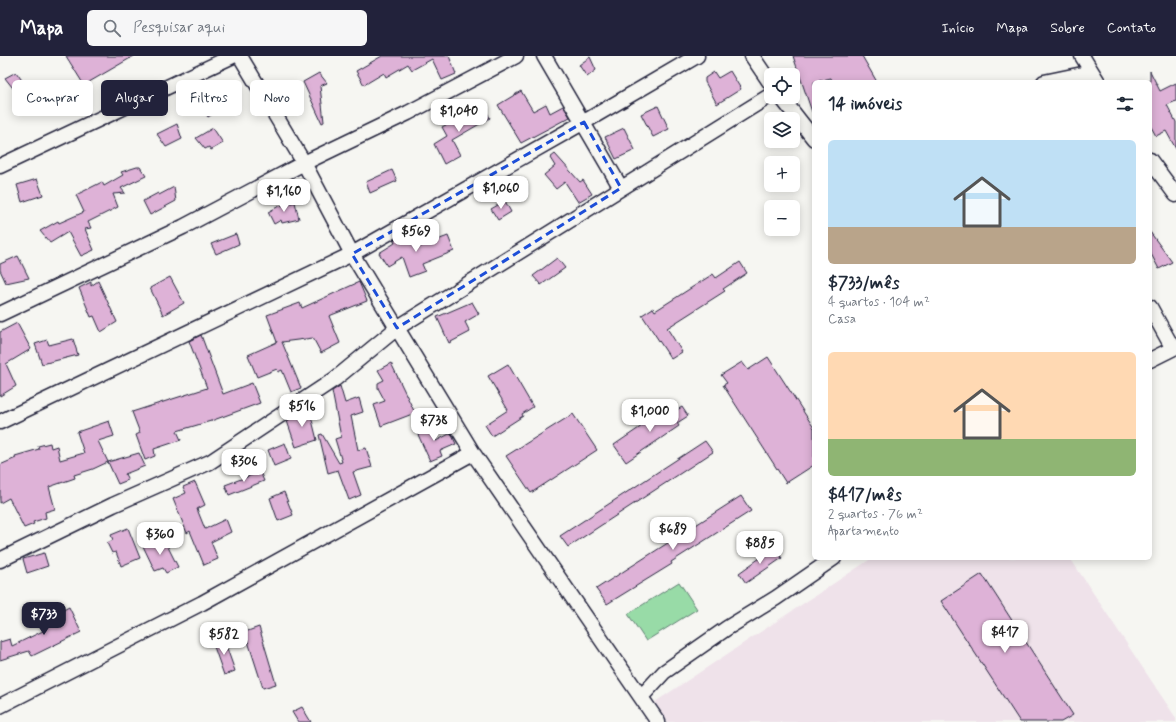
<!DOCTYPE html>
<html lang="pt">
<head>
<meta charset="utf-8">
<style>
	:root { --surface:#fff; --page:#f6f6f7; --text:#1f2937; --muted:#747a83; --accent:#22223b }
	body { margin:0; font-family:Mynerve,sans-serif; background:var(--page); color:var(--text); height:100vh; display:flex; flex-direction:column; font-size:15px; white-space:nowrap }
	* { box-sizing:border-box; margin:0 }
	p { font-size:13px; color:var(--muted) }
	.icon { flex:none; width:22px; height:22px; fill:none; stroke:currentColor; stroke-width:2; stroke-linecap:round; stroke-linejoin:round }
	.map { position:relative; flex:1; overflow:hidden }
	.details { position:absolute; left:812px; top:24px; width:340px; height:480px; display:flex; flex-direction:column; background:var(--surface); border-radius:6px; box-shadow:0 2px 10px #0003 }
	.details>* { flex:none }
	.top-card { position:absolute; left:12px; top:24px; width:380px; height:36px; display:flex; gap:8px }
	.fabs { position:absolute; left:764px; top:12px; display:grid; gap:8px }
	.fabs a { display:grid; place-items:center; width:36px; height:36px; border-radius:6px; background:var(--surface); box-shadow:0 2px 10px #0003; font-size:20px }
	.price { position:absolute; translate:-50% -34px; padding:0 9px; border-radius:8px; background:#fff; color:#222; font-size:13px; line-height:26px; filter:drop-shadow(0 1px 2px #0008) }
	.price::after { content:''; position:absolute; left:50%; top:24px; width:12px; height:9px; margin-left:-6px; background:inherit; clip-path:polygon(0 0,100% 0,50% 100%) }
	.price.selected { background:var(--accent); color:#fff }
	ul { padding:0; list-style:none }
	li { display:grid; align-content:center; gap:8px; height:212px; padding:0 16px }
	li span { display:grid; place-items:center; height:124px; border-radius:6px; color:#555 }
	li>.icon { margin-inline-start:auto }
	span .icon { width:72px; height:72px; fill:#fffc; stroke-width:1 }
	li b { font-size:17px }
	h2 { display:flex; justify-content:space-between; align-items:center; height:48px; padding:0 16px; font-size:17px }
	.tag { padding:0 14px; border-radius:6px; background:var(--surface); box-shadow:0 2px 10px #0003; font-size:14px; line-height:36px }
	.tag.selected { background:var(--accent); color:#fff }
	header { display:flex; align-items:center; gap:24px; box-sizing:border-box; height:56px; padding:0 20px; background:var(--accent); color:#fff }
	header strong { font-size:19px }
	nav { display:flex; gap:22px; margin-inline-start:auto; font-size:14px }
	.search { width:280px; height:36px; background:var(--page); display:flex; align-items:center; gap:10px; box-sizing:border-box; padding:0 14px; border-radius:6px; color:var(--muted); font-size:15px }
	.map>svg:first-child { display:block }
	.built { fill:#efe2ea }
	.green { fill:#98dba7; stroke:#5d7e71 }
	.building { fill:#deb2d7; stroke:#22223b }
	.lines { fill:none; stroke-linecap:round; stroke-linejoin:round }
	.street-casing { stroke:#22223b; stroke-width:17 }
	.street { stroke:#f6f6f2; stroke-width:14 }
	.marked { fill:none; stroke:#1d4ed8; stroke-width:3; stroke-dasharray:8 5; stroke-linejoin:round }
</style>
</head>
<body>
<header>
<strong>Mapa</strong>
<div class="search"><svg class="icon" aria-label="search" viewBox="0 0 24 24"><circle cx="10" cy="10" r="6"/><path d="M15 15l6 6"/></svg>Pesquisar aqui</div>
<nav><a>Início</a><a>Mapa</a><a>Sobre</a><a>Contato</a></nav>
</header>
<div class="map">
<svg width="1176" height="666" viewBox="0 0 1176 666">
	<rect width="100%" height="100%" fill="#f6f6f2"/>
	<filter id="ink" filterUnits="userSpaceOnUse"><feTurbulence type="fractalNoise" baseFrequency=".025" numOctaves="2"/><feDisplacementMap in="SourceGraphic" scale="8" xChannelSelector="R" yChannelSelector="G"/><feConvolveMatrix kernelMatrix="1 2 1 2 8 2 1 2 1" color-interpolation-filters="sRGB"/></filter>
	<g filter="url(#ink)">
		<!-- built -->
		<path class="built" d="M 872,502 L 1070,502 L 1176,662 L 1176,666 L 668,666 L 655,646 Z"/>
		<!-- green -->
		<path class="green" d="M 679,526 L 697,553 L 646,585 L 628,558 Z"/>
		<!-- building -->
		<path class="building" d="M 66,0 L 134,0 L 84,29 Z
			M 382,0 L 449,0 L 456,18 L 442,24 L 432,3 L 412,14 L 408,8 L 386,21 L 384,17 L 364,29 L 356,15 Z
			M 793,0 L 862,0 L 877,26 L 832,26 L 831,22 L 814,26 L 814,56 L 812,56 Z
			M 590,1 L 596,14 L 587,21 L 579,9 Z
			M 730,15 L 741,33 L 717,48 L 705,26 L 705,22 L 714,16 L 718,22 Z
			M 1150,15 L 1160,35 L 1176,27 L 1176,45 L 1167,49 L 1176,66 L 1176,93 L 1166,75 L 1156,80 L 1150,69 Z
			M 16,16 L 26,30 L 16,36 L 5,22 Z
			M 319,17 L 327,27 L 320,30 L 324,66 L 322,67 L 303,26 Z
			M 38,30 L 48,40 L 34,50 L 27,40 Z
			M 217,34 L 225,50 L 208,61 L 198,45 Z
			M 521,35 L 533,55 L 546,48 L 550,57 L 563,50 L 570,61 L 521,87 L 498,49 Z
			M 483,49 L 490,62 L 452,84 L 460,99 L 444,108 L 434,88 L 447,80 L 442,71 Z
			M 658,50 L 669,73 L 653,81 L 641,58 Z
			M 177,68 L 182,83 L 166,91 L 157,78 Z
			M 213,72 L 223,87 L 211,94 L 209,91 L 205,93 L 196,82 Z
			M 624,72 L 635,94 L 616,103 L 605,81 Z
			M 555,98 L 580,126 L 583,124 L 592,138 L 578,146 L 565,126 L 556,133 L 544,119 L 555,110 L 550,102 Z
			M 137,111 L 140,111 L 146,120 L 121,132 L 125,137 L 113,138 L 118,151 L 88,166 L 91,172 L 85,173 L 94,194 L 81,200 L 68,176 L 50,187 L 40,175 L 58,165 L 59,167 L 84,156 L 76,139 L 102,126 L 104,130 L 123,119 L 121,116 Z
			M 392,114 L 397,125 L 370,137 L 366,126 Z
			M 37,123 L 43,139 L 22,146 L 17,129 Z
			M 174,131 L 176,145 L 150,159 L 143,145 L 158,137 L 159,139 Z
			M 505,145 L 511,156 L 498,164 L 491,153 Z
			M 295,146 L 299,163 L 282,167 L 281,164 L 274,168 L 268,156 L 279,150 Z
			M 1150,176 L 1172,206 L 1159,213 L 1150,196 Z
			M 409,177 L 416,192 L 448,180 L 454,195 L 422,208 L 425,215 L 409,221 L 402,201 L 387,210 L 379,197 L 395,187 L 394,184 Z
			M 236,178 L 239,188 L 216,198 L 211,188 Z
			M 18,200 L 29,222 L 6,227 L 0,214 L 0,208 Z
			M 557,202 L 565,212 L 541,229 L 533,220 Z
			M 740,206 L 747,217 L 723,233 L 725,235 L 667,272 L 682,296 L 671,303 L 642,259 L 653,252 L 655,255 L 713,218 L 716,222 Z
			M 170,221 L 184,247 L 163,259 L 150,232 Z
			M 98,225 L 117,266 L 101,276 L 94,260 L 91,261 L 79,232 L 91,226 L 91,230 Z
			M 359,226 L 367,245 L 329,260 L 340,287 L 321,297 L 313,282 L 282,286 L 301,332 L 291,336 L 282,314 L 278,316 L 277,313 L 257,321 L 248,299 L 277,286 L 267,259 L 300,247 L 302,252 Z
			M 472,246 L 479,258 L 465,266 L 470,276 L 449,287 L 437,261 Z
			M 17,267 L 31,293 L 6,308 L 16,330 L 0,340 L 0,276 Z
			M 201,279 L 223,338 L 252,327 L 260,347 L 211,365 L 177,375 L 181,384 L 154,393 L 155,400 L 145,404 L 136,379 L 140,377 L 132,356 L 207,332 L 189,285 Z
			M 73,283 L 78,299 L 42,308 L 35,288 L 47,284 L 49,289 Z
			M 768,301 L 814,372 L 814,409 L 786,427 L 723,329 L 727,327 L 721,319 L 742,306 L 748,314 Z
			M 391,307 L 415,357 L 381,370 L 374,349 L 385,345 L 378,332 L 378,327 L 384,324 L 378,314 Z
			M 508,308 L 533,351 L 522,358 L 523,360 L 492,380 L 485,369 L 508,354 L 488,320 Z
			M 340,330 L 345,347 L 359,342 L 363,356 L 351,360 L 358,394 L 366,392 L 372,411 L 353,416 L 361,439 L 349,444 L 338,414 L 328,417 L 319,379 L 322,378 L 339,407 L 342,406 L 335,383 L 341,381 L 332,335 Z
			M 682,351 L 688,360 L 677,367 L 679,370 L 626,406 L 614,389 L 667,353 L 670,358 Z
			M 306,352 L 311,360 L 317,384 L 296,391 L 287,365 Z
			M 573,358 L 597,394 L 531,437 L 506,400 Z
			M 109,365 L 114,380 L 98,385 L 108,406 L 139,397 L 145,410 L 125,418 L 128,424 L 118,428 L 108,406 L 93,413 L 74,419 L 75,422 L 49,431 L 55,453 L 45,456 L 46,462 L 33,466 L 34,468 L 24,472 L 9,442 L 0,447 L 0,409 L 16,402 L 15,400 L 39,393 L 38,390 L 50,387 L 51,392 L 57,390 L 60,404 L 84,397 L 77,376 Z
			M 428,367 L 436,385 L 451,377 L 456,388 L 440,395 L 442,400 L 430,405 L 415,372 Z
			M 705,385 L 713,396 L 568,491 L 560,480 Z
			M 285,387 L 291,403 L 274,410 L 268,394 Z
			M 260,416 L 264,425 L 229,439 L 225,429 Z
			M 195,426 L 205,449 L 197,453 L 205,473 L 226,463 L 231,476 L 211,486 L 218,503 L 204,509 L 190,475 L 187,477 L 173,443 L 186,437 L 183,431 Z
			M 284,436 L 293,459 L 278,465 L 270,442 Z
			M 741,440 L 751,455 L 671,506 L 672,508 L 607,548 L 596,533 Z
			M 128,472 L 140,502 L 121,510 L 116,496 L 112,497 L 107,487 L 113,484 L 111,479 Z
			M 163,481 L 178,511 L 166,517 L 163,512 L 155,515 L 143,490 Z
			M 774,492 L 782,502 L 746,527 L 739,517 Z
			M 44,497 L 48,510 L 27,517 L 23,503 Z
			M 982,518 L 1073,659 L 1061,666 L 1020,666 L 941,545 Z
			M 69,551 L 81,576 L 32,600 L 29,595 L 0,604 L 0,586 L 10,583 L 12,590 L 45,574 L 41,566 Z
			M 259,571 L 276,628 L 263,632 L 245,576 Z
			M 223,581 L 235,615 L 224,619 L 212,585 Z
			M 302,651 L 311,666 L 298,666 L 292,656 Z"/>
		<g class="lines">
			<!-- street casing -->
			<g class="street-casing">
				<path id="street" d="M 240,0 L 304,107 L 352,198 L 473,397 L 658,666
					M 544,0 L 621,132
					M 752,0 L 771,28
					M 1082,0 L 1098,26
					M 1044,26 L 1092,16
					M 781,41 L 814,83
					M 1150,104 L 1176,139
					M 0,110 L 233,0
					M 1150,251 L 1171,289 L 1176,291
					M 0,258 L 183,171 L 304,107 L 408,57 L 516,0
					M 1150,304 L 1176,291
					M 0,366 L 352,198 L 584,66 L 697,0
					M 0,504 L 113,449 L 210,406 L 335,323 L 397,272 L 771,39
					M 641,641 L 664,616 L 727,572 L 776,542 L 834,502
					M 0,650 L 202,547 L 473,397"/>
			</g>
			<!-- street -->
			<use href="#street" class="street"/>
		</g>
	</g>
	<!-- marked area -->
	<path class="marked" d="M 584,66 L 621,132 L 397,272 L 352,198 Z"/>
</svg>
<div class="fabs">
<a><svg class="icon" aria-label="locate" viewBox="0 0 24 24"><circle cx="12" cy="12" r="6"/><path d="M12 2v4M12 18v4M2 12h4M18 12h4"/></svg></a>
<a><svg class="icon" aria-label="layers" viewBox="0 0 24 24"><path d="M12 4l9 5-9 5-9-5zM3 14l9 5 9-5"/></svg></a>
<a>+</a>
<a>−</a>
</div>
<b class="price" style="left:459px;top:77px">$1,040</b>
<b class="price" style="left:501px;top:154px">$1,060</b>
<b class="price" style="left:284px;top:157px">$1,160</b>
<b class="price" style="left:416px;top:197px">$569</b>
<b class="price" style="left:302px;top:372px">$516</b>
<b class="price" style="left:650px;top:377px">$1,000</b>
<b class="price" style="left:434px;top:386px">$738</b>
<b class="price" style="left:244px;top:427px">$306</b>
<b class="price" style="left:673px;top:495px">$689</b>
<b class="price" style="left:160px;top:500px">$360</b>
<b class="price" style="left:760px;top:509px">$885</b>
<b class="price selected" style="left:44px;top:580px">$733</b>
<b class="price" style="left:1005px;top:598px">$417</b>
<b class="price" style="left:224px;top:600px">$582</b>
<div class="top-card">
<a class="tag">Comprar</a>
<a class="tag selected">Alugar</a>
<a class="tag">Filtros</a>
<a class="tag">Novo</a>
</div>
<section class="details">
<h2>14 imóveis<svg class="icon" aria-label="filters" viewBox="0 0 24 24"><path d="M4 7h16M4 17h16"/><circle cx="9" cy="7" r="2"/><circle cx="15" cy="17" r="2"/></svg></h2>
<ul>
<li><span style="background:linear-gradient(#bfe0f5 70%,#b9a48a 0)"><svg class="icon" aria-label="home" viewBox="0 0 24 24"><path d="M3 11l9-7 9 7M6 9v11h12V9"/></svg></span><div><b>$733/mês</b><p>4 quartos · 104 m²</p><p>Casa</p></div></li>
<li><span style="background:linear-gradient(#ffd9b3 70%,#8fb573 0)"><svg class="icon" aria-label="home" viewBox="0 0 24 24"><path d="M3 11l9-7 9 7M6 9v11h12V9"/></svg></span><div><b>$417/mês</b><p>2 quartos · 76 m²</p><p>Apartamento</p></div></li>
</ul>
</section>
</div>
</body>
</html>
